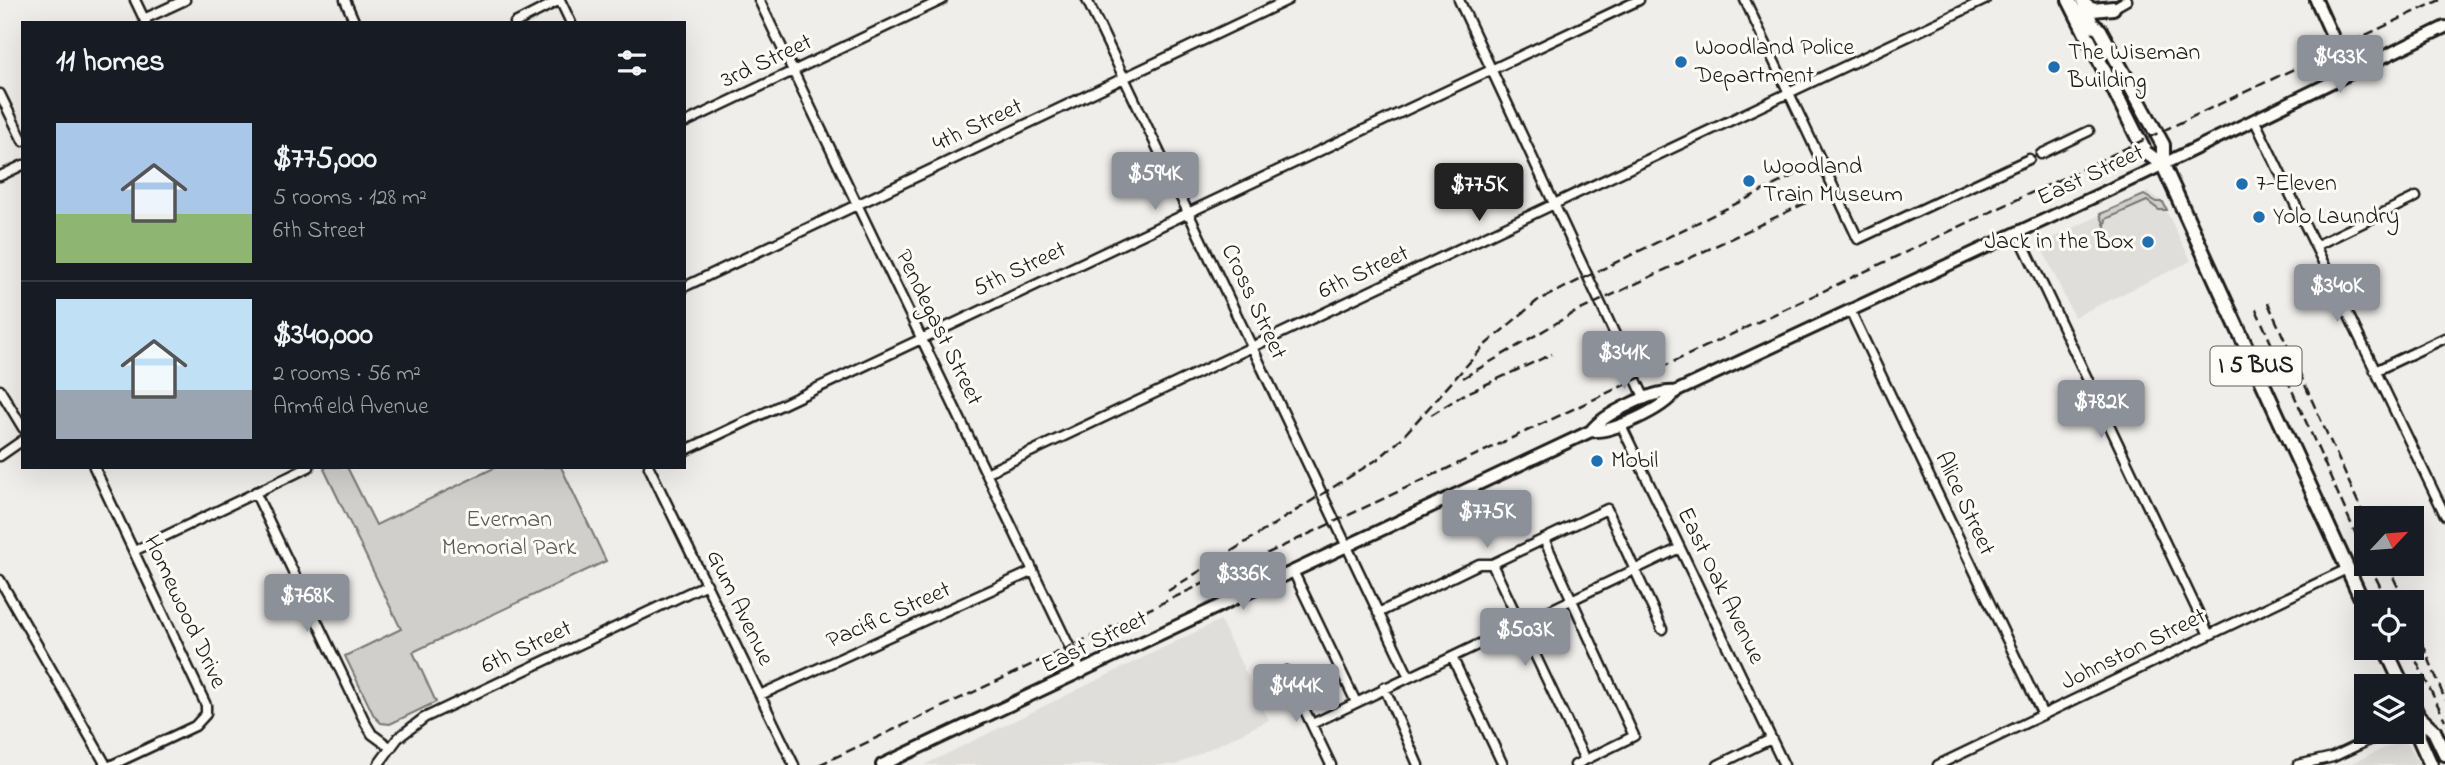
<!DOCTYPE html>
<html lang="en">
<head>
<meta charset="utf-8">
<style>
	:root { --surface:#171b24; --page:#20242c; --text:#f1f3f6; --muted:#9ea1a6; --line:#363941; --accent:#8c9099 }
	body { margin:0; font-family:"Indie Flower",sans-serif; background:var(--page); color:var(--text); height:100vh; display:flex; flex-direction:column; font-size:26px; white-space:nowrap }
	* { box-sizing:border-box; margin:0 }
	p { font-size:23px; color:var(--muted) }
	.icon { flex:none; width:38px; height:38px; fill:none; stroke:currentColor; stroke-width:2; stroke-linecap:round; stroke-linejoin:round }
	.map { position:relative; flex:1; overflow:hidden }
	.panel { position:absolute; left:21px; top:21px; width:665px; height:448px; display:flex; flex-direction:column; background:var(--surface); border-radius:0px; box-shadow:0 7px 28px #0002 }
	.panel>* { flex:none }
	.needle { width:46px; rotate:64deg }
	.buttons { position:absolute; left:2354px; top:506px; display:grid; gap:14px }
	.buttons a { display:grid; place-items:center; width:70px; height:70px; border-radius:0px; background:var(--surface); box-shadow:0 7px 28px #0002; font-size:35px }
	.price { position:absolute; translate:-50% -60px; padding:0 16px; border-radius:7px; background:var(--accent); color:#fff; font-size:23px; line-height:46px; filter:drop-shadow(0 2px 4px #0008) }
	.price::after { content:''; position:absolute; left:50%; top:42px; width:21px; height:16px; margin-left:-10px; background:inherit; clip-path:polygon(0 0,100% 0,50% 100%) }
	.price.current { background:#222; color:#fff }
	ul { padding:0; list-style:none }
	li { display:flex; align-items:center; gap:21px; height:175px; padding:0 35px }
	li+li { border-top:2px solid var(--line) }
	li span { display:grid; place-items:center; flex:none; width:196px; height:140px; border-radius:0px; color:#555 }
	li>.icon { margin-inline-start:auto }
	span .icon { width:84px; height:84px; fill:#fffc; stroke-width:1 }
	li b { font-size:30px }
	h2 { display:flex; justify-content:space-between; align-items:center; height:84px; padding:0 35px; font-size:30px }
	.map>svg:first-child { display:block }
	.built { fill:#e0deda }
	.green { fill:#d0cfcc; stroke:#767674; stroke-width:2 }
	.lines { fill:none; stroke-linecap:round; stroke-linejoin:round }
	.street-casing { stroke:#1c1c1c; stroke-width:13 }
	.secondary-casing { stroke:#1c1c1c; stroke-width:16 }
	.primary-casing { stroke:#1c1c1c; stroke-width:18 }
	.street { stroke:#fdfcf7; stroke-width:8 }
	.secondary { stroke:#fdfcf7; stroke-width:10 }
	.primary { stroke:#fdfcf7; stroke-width:12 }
	.rail { stroke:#1c1c1c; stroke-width:2.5; stroke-dasharray:10 5; stroke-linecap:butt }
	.poi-dot { fill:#1f6fb2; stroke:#fdfcf7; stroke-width:2.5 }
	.labels { text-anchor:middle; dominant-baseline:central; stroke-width:6; stroke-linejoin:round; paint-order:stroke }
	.shield { fill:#fdfcf7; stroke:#605f5e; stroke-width:2 }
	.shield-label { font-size:23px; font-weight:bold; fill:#1c1c1c }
	.poi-label { font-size:24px; fill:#1c1c1c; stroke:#fdfcf7; text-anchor:start }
	.street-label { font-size:24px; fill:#1c1c1c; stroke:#fdfcf7 }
	.park-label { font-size:24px; fill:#5b5b5a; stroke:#fdfcf7 }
</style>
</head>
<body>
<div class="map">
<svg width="2445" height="765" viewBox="0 0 2445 765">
	<rect width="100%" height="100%" fill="#f0eeea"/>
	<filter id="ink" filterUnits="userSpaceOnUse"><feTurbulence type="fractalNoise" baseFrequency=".0143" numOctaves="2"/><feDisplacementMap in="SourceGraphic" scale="14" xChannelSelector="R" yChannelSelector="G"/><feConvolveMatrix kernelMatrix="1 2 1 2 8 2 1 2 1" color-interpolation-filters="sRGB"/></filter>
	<g filter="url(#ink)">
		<!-- built -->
		<path class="built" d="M 2148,192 L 2161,200 L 2191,261 L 2074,317 L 2040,244 Z
			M 1220,620 L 1269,720 L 1176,765 L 924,765 Z
			M 2398,742 L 2408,744 L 2420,765 L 2348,765 Z"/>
		<!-- green -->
		<path class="green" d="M 2144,195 L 2156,202 L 2163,202 L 2167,210 L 2159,210 L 2147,201 L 2106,219 L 2105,226 L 2100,214 Z
			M 327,467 L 347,467 L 376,525 L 496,467 L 561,467 L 606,561 L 413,652 L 436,702 L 390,724 L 381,723 L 374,716 L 345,656 L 401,629 L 324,469 Z"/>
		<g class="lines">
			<!-- street casing -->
			<g class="street-casing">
				<path id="street" d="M 135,0 L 146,23
					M 345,0 L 355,23
					M 560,0 L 571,23
					M 759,0 L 1082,673
					M 1087,0 L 1409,677
					M 1459,0 L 1645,399
					M 1745,0 L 1858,239 L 2029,159
					M 2113,8 L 2127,0
					M 144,19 L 185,0
					M 515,23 L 560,0
					M 0,94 L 23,141
					M 2254,119 L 2445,515
					M 684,123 L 942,0
					M 2041,154 L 2089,131
					M 0,176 L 23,165
					M 2018,233 L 2209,635
					M 2315,246 L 2416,197
					M 684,287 L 1288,0
					M 1850,310 L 2043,715
					M 2375,371 L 2445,338
					M 0,390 L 23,428
					M 1621,425 L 1784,765
					M 684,451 L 1639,0
					M 0,456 L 23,440
					M 94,467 L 206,705 L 206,714 L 195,726 L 112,765
					M 649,467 L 794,765
					M 986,473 L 1985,0
					M 255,492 L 366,724 L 372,734 L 391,748
					M 1544,539 L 1634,736 L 1575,765
					M 134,551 L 309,467
					M 1492,564 L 1585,760
					M 1293,571 L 1355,700
					M 0,580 L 106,765
					M 1378,613 L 1479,564 L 1492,564 L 1607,509 L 1662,629
					M 1452,657 L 1503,765
					M 1286,671 L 1331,765
					M 1384,687 L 1418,765
					M 760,695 L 1033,571
					M 1312,724 L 1680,548
					M 378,765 L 398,738 L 424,718 L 707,584
					M 1718,765 L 1771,739
					M 1938,765 L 2347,569
					M 2298,765 L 2333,757 L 2386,732"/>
			</g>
			<!-- secondary casing -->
			<g class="secondary-casing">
				<path id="secondary" d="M 2316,0 L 2349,73
					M 1591,431 C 1603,414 1654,390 1675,392
					M 882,765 L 1591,431 C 1612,433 1663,409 1675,392 L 2141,175 L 2445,27"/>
			</g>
			<!-- primary casing -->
			<g class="primary-casing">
				<path id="primary" d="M 2069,0 L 2145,152 L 2163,165
					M 2083,0 L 2092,24 L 2100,30 L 2163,145 L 2163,165 L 2366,609
					M 2086,6 L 2093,10 L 2113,8
					M 2385,648 L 2403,686
					M 2412,703 L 2418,716 L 2434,731 L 2445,754
					M 2418,716 L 2419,738 L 2431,765"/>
			</g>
			<!-- street -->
			<use href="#street" class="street"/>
			<!-- secondary -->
			<use href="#secondary" class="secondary"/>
			<!-- primary -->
			<use href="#primary" class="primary"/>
			<!-- rail -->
			<path class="rail" d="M 2268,303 L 2366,520
				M 2256,309 L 2366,557
				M 1463,378 L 1570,315 L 1812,200
				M 1431,415 L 1463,395 L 1552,354
				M 2369,564 L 2388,602
				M 2387,564 L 2405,602
				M 1168,591 L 1378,459 L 1398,442 L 1485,345 L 1537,301 L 1799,173
				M 2412,616 L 2445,700
				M 2410,648 L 2445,720
				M 819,765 L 2440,0"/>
		</g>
	</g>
	<!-- markers -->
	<g class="poi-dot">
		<circle cx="1681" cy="62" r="7"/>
		<circle cx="2054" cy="67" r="7"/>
		<circle cx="1749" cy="181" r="7"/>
		<circle cx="2242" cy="184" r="7"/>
		<circle cx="2259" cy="217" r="7"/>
		<circle cx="2148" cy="242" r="7"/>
		<circle cx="1597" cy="461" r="7"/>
	</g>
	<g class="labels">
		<!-- shield labels -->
		<rect class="shield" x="2210.5" y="346.5" width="91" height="39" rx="5"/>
		<g class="shield-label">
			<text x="2256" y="366">I 5 BUS</text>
		</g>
		<!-- poi labels -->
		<g class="poi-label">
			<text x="1695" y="48">Woodland Police<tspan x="1695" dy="28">Department</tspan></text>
			<text x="2068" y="53">The Wiseman<tspan x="2068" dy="28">Building</tspan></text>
			<text x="1763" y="167">Woodland<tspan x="1763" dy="28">Train Museum</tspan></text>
			<text x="2256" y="184">7-Eleven</text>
			<text x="2273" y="217">Yolo Laundry</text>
			<text x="2134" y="242" text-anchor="end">Jack in the Box</text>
			<text x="1611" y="461">Mobil</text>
		</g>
		<!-- street labels -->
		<g class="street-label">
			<text transform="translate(767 62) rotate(-25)">3rd Street</text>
			<text transform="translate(978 126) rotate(-25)">4th Street</text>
			<text transform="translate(2091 176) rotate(-25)">East Street</text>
			<text transform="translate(1020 270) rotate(-25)">5th Street</text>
			<text transform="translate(1364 273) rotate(-25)">6th Street</text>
			<text transform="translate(1253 302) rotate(65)">Cross Street</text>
			<text transform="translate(938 328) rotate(64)">Pendegast Street</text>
			<text transform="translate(1964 504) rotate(65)">Alice Street</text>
			<text transform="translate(1720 586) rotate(64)">East Oak Avenue</text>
			<text transform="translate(739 608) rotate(64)">Gum Avenue</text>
			<text transform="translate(184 612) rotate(65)">Homewood Drive</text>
			<text transform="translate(889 616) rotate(-24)">Pacific Street</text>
			<text transform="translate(1095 643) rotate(-26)">East Street</text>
			<text transform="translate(527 648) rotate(-25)">6th Street</text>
			<text transform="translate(2134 650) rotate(-26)">Johnston Street</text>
		</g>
		<!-- park labels -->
		<g class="park-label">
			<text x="509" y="520">Everman<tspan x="509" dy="28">Memorial Park</tspan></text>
		</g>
	</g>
</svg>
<div class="buttons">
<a><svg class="needle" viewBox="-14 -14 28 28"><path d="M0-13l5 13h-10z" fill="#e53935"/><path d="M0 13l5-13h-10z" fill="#9ea1a6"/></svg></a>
<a><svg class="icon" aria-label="locate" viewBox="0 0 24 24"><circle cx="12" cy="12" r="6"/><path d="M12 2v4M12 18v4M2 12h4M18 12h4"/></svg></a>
<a><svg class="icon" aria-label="layers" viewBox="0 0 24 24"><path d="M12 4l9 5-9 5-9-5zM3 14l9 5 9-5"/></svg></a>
</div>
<b class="price" style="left:2340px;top:95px">$433K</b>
<b class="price" style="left:1155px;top:212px">$594K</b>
<b class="price current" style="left:1479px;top:223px">$775K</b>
<b class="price" style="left:2337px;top:324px">$340K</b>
<b class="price" style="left:1624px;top:391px">$341K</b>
<b class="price" style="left:2101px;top:440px">$782K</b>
<b class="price" style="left:1487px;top:550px">$775K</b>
<b class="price" style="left:1243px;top:612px">$336K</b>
<b class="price" style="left:307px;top:634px">$768K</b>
<b class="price" style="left:1525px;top:668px">$503K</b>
<b class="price" style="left:1296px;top:724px">$444K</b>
<section class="panel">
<h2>11 homes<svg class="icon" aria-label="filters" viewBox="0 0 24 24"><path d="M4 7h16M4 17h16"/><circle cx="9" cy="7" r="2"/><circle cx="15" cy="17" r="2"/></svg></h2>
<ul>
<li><span style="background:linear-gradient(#a9c7e8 65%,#8fb573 0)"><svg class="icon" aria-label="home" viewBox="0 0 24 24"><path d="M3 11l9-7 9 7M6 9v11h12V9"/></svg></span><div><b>$775,000</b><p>5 rooms · 128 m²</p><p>6th Street</p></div></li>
<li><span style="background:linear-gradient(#bfe0f5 65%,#9aa5b1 0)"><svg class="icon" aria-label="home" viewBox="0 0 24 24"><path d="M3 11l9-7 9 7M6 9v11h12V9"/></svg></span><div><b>$340,000</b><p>2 rooms · 56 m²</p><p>Armfield Avenue</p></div></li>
</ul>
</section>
</div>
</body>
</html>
